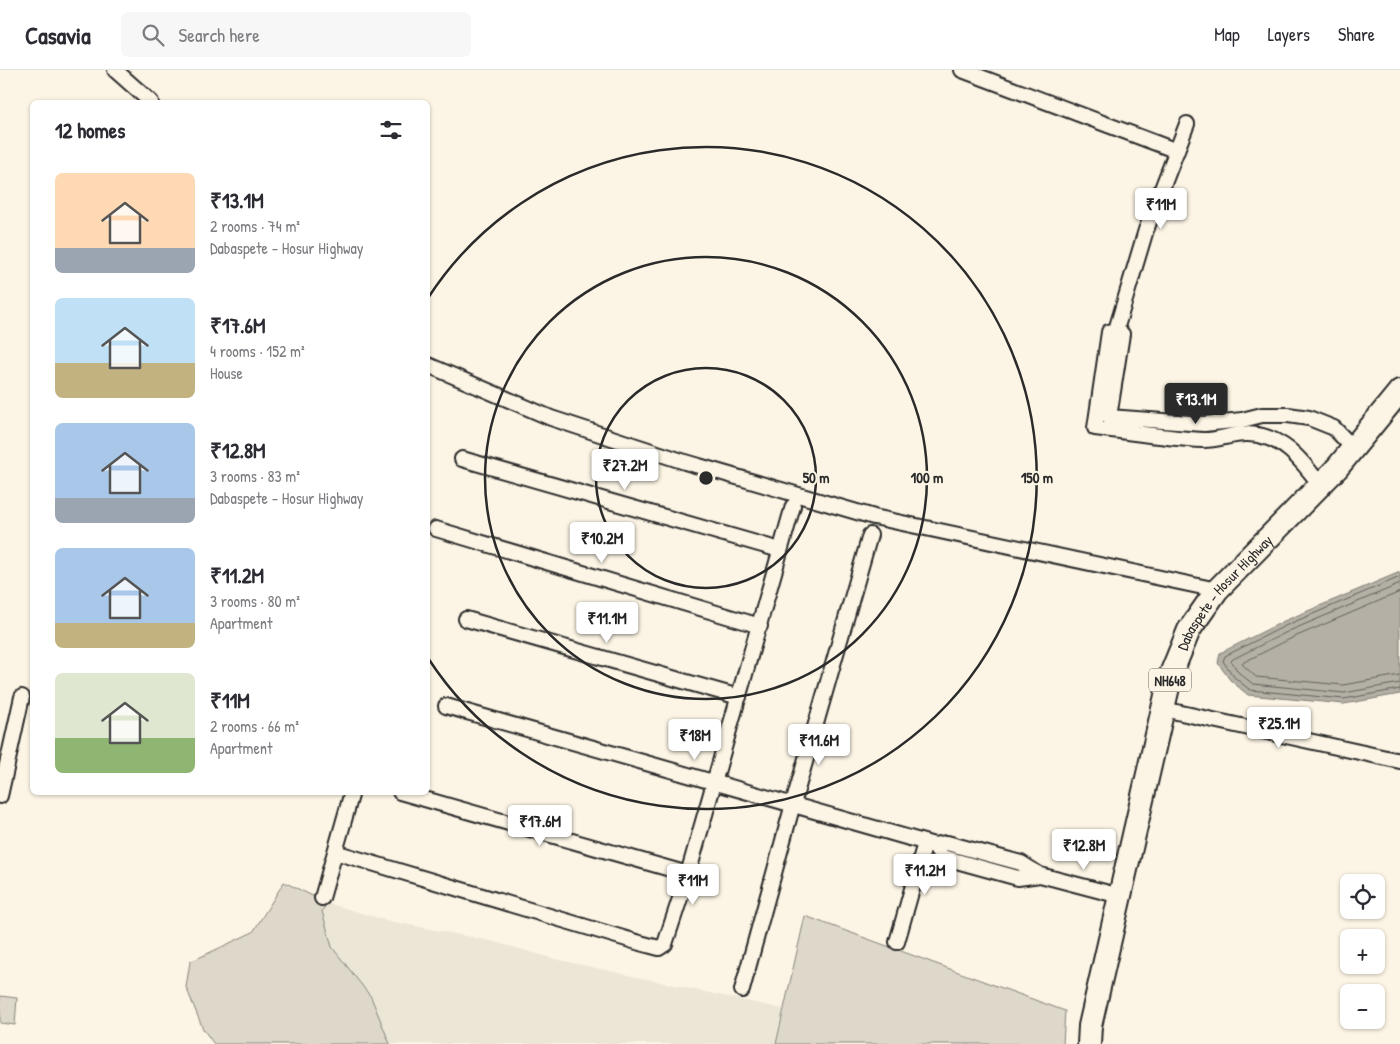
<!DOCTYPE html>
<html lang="en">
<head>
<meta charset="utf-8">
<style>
	:root { --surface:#fff; --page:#f7f7f7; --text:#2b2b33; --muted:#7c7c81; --line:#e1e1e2; --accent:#2b2b2b }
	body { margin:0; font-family:"Patrick Hand",sans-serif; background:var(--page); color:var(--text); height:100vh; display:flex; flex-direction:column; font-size:19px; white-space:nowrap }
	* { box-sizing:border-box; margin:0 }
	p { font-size:16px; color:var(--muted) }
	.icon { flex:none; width:28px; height:28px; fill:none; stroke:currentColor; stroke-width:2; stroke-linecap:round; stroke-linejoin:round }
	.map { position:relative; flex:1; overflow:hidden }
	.side { position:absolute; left:30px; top:30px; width:400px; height:695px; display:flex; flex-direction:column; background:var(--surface); border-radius:8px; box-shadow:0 1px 4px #0004 }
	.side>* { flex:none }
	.tools { position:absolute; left:1340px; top:804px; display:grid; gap:10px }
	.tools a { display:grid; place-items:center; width:45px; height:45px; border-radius:8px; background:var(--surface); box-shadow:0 1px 4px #0004; font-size:25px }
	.price { position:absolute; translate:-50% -42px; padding:0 11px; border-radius:5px; background:#fff; color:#222; font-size:16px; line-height:32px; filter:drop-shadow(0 1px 2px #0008) }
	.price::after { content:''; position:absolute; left:50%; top:30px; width:15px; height:11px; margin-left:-8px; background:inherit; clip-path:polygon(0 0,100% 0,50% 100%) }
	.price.on { background:var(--accent); color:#fff }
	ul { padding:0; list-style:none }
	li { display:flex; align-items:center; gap:15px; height:125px; padding:0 25px }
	li span { display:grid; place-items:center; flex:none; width:140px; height:100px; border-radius:8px; color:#555 }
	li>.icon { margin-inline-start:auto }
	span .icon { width:60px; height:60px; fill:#fffc; stroke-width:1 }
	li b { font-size:21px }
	h2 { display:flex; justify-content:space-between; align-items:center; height:60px; padding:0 25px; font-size:21px }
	header { display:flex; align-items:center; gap:30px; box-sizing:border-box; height:70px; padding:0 25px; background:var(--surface); border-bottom:1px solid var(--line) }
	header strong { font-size:24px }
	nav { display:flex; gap:28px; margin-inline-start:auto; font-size:18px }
	.search { width:350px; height:45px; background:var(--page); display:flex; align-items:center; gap:12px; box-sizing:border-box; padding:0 18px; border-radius:8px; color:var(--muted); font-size:19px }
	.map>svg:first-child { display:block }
	.built { fill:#ece6d7 }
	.green { fill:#ded8ca; stroke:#84827a }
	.water { fill:#b4b0a5; stroke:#7d7b74 }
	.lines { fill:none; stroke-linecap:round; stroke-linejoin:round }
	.shore { stroke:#62605c; stroke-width:1 }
	.minor-casing { stroke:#2b2b2b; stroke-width:18 }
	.trunk-casing { stroke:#2b2b2b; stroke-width:26 }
	.minor { stroke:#fcf5e5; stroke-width:14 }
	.trunk { stroke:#fcf5e5; stroke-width:22 }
	.ring { fill:none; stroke:#2b2b2b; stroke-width:2.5 }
	.labels { text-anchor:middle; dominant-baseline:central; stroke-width:4; stroke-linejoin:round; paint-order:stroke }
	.shield { fill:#fcf5e5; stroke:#6a6863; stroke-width:1 }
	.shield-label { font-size:14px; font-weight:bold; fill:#2b2b2b }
	.street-label { font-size:15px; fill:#2b2b2b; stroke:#fcf5e5 }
	.centre { fill:#2b2b2b; stroke:#fcf5e5; stroke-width:2.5 }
	.ring-label { font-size:15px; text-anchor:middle; font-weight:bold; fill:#2b2b2b; stroke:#fcf5e5; stroke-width:4; stroke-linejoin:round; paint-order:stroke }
</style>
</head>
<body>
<header>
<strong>Casavia</strong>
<div class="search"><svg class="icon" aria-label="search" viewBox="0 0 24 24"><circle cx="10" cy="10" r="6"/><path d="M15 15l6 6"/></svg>Search here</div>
<nav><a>Map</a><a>Layers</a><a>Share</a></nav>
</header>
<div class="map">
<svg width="1400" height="974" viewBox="0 0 1400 974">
	<rect width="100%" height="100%" fill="#fcf5e5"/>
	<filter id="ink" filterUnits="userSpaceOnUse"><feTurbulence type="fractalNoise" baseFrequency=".02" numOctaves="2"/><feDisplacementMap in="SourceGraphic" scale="10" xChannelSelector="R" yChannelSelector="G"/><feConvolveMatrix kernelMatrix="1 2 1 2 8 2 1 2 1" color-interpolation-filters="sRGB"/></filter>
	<g filter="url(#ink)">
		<!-- built -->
		<path class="built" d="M 327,833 L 389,851 L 491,871 L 555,889 L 783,939 L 776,974 L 390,974 L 371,927 L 332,877 L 322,841 Z"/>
		<!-- green -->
		<path class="green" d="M 284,812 L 327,833 L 322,841 L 332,877 L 371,927 L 390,974 L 214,974 L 203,959 L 186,917 L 190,892 L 253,862 Z
			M 805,846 L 1065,941 L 1063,974 L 776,974 Z
			M 0,926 L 17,928 L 15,955 L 0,953 Z"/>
		<!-- water -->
		<path class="water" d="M 1400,502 L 1400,624 L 1344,634 L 1248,625 L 1230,610 L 1218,593 L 1220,583 L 1284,551 Z"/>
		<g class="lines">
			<!-- shore -->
			<path class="shore" d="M 1400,507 L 1287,555 L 1225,586 L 1223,591 L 1234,607 L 1250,620 L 1344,629 L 1400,619
				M 1400,514 L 1289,561 L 1233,589 L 1231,591 L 1239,603 L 1253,614 L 1344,623 L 1400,613
				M 1400,522 L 1292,568 L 1244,592 L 1242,594 L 1256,607 L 1343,615 L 1400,605"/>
			<!-- minor casing -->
			<g class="minor-casing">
				<path id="minor" d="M 115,0 L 151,32
					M 962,0 L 1177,81
					M 1116,260 L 1109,262 L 1095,358 C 1130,362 1166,368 1202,370 C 1217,371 1233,363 1248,364 C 1282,365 1302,390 1320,415
					M 1116,260 L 1122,264 L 1109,347 L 1204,354 L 1242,350 L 1262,345 L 1288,345 L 1309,348 L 1334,358 L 1354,379
					M 1116,260 L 1146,160 L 1187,54
					M 428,295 L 551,348 L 685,392 L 874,447 L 1217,520
					M 462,389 L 780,480
					M 436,459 L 760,556
					M 466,549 L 739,627
					M 446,636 L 934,775 L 947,773 L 1021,793 L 1040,805 L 1120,826
					M 1163,639 L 1400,691
					M 400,722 L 688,804
					M 0,726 L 22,627
					M 934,775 L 942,787 L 1018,808 L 1040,805
					M 335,782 L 640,873 L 659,878 L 665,874 L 688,804 L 793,436
					M 322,828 L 352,722
					M 897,872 L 925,773
					M 742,920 L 793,734 L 870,465"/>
			</g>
			<!-- trunk casing -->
			<g class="trunk-casing">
				<g id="trunk">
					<path id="s1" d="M 1089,974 L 1090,956 L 1171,604 L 1189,560 L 1217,520 L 1337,398 L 1400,321"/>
				</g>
			</g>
			<!-- minor -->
			<use href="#minor" class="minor"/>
			<!-- trunk -->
			<use href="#trunk" class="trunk"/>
		</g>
	</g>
	<!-- distance rings -->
	<g class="ring">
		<circle cx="706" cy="408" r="110"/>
		<circle cx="706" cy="408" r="221"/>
		<path d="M428 228A331 331 0 1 1 428 588"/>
	</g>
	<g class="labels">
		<!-- shield labels -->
		<rect class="shield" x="1149" y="598.5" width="42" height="23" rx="4"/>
		<g class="shield-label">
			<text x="1170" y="610">NH648</text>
		</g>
		<!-- street labels -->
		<g class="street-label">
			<text stroke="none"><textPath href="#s1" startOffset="478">Dabaspete - Hosur Highway</textPath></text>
		</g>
	</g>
	<circle cx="706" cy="408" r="8" class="centre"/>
	<g class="ring-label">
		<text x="816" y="413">50 m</text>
		<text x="927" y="413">100 m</text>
		<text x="1037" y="413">150 m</text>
	</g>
</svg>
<div class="tools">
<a><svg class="icon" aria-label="locate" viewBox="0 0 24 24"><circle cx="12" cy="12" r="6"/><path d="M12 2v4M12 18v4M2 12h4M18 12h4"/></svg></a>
<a>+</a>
<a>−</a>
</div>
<b class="price" style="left:1161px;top:160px">₹11M</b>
<b class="price on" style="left:1196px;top:355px">₹13.1M</b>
<b class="price" style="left:625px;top:421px">₹27.2M</b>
<b class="price" style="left:602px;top:494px">₹10.2M</b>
<b class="price" style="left:607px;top:574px">₹11.1M</b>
<b class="price" style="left:1279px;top:679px">₹25.1M</b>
<b class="price" style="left:695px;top:691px">₹18M</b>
<b class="price" style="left:819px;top:696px">₹11.6M</b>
<b class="price" style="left:540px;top:777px">₹17.6M</b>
<b class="price" style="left:1084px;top:801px">₹12.8M</b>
<b class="price" style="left:925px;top:826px">₹11.2M</b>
<b class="price" style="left:693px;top:836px">₹11M</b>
<section class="side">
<h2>12 homes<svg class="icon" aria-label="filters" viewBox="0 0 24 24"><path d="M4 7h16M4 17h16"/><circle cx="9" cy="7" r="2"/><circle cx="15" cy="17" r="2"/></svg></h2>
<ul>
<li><span style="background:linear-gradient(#ffd9b3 75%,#9aa5b1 0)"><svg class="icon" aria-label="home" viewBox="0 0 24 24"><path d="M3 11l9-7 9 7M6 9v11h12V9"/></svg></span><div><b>₹13.1M</b><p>2 rooms · 74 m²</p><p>Dabaspete - Hosur Highway</p></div></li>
<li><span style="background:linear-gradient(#bfe0f5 65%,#c2b280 0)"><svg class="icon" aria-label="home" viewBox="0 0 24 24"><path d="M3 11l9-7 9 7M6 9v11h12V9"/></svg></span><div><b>₹17.6M</b><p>4 rooms · 152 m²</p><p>House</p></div></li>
<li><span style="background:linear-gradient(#a9c7e8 75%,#9aa5b1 0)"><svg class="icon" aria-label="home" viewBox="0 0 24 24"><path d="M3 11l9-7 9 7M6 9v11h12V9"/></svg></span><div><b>₹12.8M</b><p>3 rooms · 83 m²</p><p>Dabaspete - Hosur Highway</p></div></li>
<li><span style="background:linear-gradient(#a9c7e8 75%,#c2b280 0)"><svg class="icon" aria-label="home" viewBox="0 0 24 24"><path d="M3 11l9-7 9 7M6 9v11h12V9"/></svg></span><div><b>₹11.2M</b><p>3 rooms · 80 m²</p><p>Apartment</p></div></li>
<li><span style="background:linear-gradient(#dfe7d0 65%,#8fb573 0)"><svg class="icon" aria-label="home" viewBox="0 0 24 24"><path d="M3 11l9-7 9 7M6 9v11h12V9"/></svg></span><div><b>₹11M</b><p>2 rooms · 66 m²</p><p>Apartment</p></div></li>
</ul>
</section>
</div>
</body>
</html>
